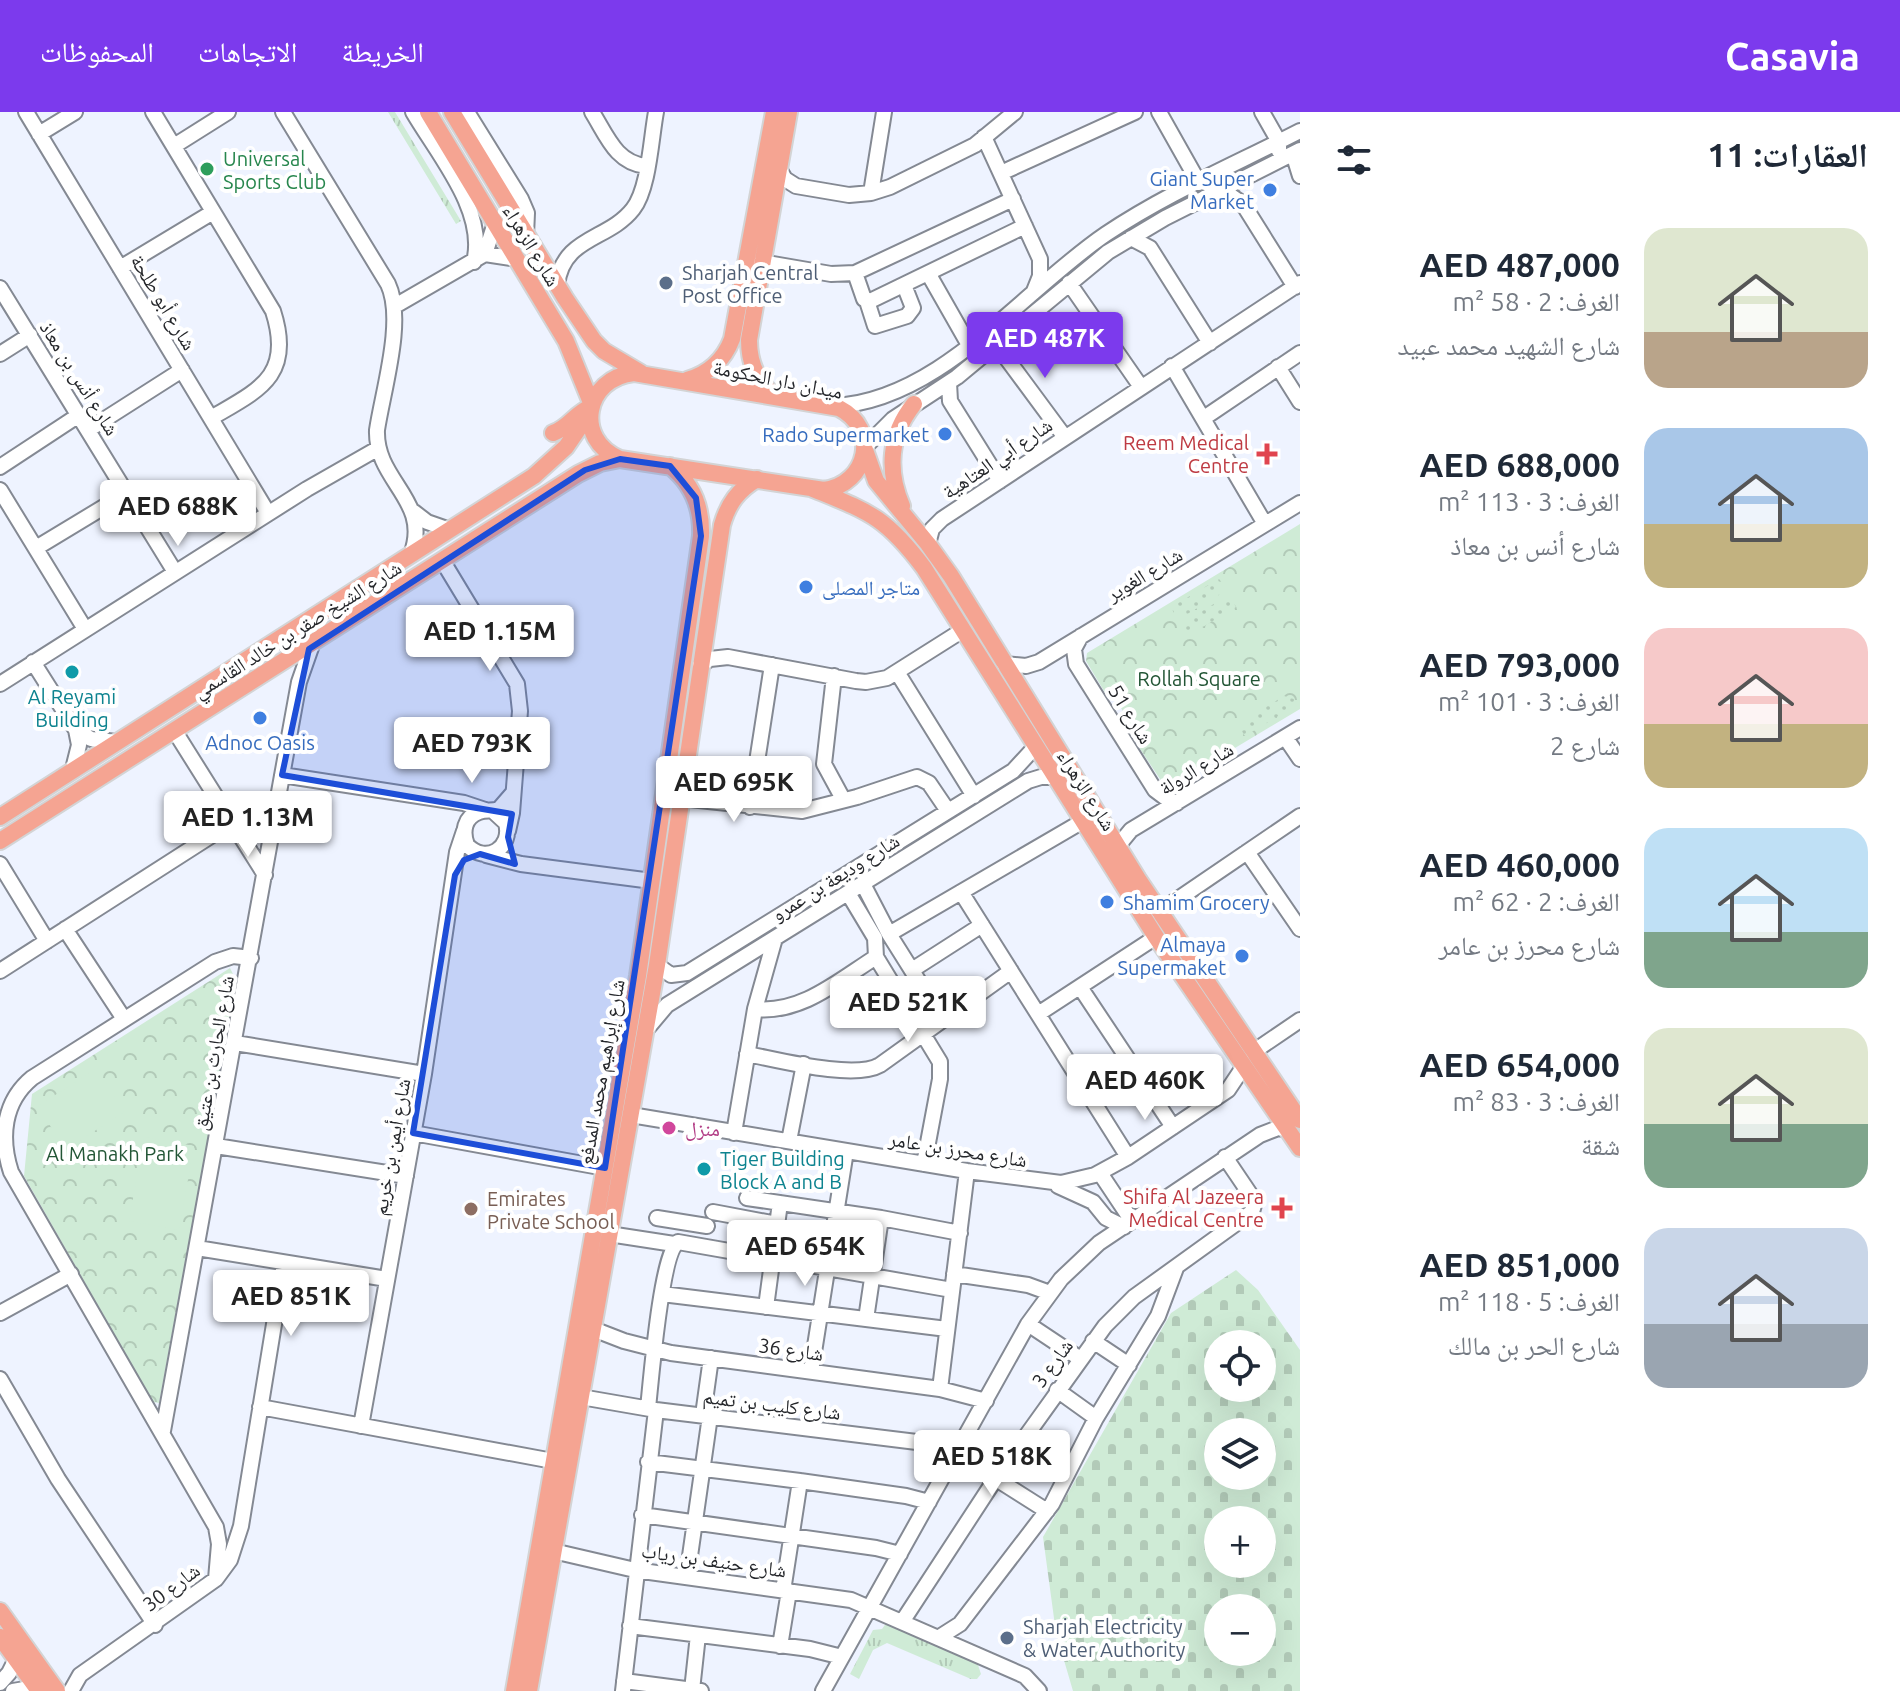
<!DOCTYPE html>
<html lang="ar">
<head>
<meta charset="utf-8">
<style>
	:root { --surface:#fff; --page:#f2f2f3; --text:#1f2937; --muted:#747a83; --accent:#7c3aed }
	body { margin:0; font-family:Ubuntu,"Noto Naskh Arabic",sans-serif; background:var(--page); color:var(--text); direction:rtl; height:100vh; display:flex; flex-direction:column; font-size:30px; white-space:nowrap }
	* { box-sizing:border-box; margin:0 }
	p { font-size:26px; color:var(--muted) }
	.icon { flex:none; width:44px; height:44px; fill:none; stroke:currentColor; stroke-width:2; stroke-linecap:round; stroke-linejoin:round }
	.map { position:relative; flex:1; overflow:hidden; direction:ltr }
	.details { display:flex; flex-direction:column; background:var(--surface); width:600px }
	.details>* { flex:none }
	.buttons { position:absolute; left:1204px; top:1218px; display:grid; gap:16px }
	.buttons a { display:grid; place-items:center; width:72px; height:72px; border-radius:50%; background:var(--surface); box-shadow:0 8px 32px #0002; font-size:40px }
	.price { position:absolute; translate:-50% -68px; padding:0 18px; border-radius:8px; background:#fff; color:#222; font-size:26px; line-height:52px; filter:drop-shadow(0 2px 4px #0008) }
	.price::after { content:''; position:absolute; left:50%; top:48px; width:24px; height:18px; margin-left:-12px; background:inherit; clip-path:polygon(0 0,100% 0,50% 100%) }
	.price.selected { background:var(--accent); color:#fff }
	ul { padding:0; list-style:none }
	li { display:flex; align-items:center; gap:24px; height:200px; padding:0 32px }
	li span { display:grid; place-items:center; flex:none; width:224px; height:160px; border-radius:24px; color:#555 }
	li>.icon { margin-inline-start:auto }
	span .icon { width:96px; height:96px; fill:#fffc; stroke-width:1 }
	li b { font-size:34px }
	h2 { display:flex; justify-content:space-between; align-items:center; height:96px; padding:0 32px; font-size:34px }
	header { display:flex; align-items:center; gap:48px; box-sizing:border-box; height:112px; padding:0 40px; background:var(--accent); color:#fff }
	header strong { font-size:38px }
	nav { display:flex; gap:44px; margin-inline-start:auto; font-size:28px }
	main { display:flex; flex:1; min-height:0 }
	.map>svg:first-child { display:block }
	.grass { fill:url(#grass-tufts) }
	.cemetery { fill:url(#cemetery-stones); fill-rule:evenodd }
	.park { fill:url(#park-crowns) }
	.garden { fill:url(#garden-dots) }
	.pitch { fill:#cfebd6 }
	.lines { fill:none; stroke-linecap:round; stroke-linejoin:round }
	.minor-casing { stroke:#848993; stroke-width:18 }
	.major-casing { stroke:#d3d4d5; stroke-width:20 }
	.minor { stroke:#fff; stroke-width:14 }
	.major { stroke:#f5a492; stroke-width:16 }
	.marked { fill:#1d4ed8; fill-opacity:0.2; stroke:#1d4ed8; stroke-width:6; stroke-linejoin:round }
	.leisure-dot { fill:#2e9e5b; stroke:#fff; stroke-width:3 }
	.shop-dot { fill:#3f7fe0; stroke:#fff; stroke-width:3 }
	.service-dot { fill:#5c6f8a; stroke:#fff; stroke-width:3 }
	.health-dot { fill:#e0444e; stroke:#fff; stroke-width:3 }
	.culture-dot { fill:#0f9aa8; stroke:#fff; stroke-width:3 }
	.hotel-dot { fill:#d1479c; stroke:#fff; stroke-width:3 }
	.education-dot { fill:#8d6e63; stroke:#fff; stroke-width:3 }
	.labels { text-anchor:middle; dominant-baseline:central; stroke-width:8; stroke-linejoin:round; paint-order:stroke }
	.leisure-label { font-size:20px; fill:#27864d; stroke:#fff; text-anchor:start }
	.shop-label { font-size:20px; fill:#366cbe; stroke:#fff; text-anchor:end }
	.street-label { font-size:20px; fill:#25272b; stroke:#fff }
	.service-label { font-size:20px; fill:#4e5e75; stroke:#fff; text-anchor:start }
	.health-label { font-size:20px; fill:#be3a42; stroke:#fff; text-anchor:end }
	.park-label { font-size:20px; fill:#235636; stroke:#fff }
	.culture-label { font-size:20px; fill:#0d838f; stroke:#fff }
	.hotel-label { font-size:20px; fill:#b23c85; stroke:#fff; text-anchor:start }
	.education-label { font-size:20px; fill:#785e54; stroke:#fff; text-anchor:start }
</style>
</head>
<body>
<header>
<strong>Casavia</strong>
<nav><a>الخريطة</a><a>الاتجاهات</a><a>المحفوظات</a></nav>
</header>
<main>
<section class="details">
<h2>العقارات: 11<svg class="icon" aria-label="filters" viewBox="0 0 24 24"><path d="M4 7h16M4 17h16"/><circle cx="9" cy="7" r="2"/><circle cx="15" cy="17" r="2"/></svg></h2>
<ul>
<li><span style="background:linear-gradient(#dfe7d0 65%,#b9a48a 0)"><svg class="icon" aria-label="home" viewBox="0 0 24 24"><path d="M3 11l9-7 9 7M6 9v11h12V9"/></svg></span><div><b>AED 487,000</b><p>الغرف: 2 · 58 m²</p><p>شارع الشهيد محمد عبيد</p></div></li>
<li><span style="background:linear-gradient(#a9c7e8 60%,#c2b280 0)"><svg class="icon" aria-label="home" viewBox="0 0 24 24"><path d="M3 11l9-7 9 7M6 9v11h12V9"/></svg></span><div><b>AED 688,000</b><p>الغرف: 3 · 113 m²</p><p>شارع أنس بن معاذ</p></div></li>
<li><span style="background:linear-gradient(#f6c9c9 60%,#c2b280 0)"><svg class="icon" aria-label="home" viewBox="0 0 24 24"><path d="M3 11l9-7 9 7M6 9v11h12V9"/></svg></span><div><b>AED 793,000</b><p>الغرف: 3 · 101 m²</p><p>شارع 2</p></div></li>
<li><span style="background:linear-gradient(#bfe0f5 65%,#7fa58c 0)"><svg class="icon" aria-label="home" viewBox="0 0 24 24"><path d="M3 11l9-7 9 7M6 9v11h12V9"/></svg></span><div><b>AED 460,000</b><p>الغرف: 2 · 62 m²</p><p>شارع محرز بن عامر</p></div></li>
<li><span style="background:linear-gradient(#dfe7d0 60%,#7fa58c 0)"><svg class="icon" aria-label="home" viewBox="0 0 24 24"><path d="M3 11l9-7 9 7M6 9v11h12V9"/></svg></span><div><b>AED 654,000</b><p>الغرف: 3 · 83 m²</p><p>شقة</p></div></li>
<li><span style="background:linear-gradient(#c9d6e8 60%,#9aa5b1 0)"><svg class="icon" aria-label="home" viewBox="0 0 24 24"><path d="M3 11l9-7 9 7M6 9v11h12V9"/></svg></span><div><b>AED 851,000</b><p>الغرف: 5 · 118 m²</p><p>شارع الحر بن مالك</p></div></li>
</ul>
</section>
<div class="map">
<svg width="1300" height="1579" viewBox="0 0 1300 1579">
	<defs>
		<pattern id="grass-tufts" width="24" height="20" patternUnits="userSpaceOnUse" patternTransform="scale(2)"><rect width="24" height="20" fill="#cfebd6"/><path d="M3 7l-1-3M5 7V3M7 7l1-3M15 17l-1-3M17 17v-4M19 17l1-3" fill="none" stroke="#b2cab8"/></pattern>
		<pattern id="cemetery-stones" width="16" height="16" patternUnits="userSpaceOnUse" patternTransform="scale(2)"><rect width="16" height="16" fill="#cfebd6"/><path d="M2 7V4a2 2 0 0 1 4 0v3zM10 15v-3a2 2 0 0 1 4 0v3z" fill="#b2cab8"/></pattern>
		<pattern id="park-crowns" width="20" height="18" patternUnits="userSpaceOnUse" patternTransform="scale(2)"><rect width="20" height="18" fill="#cfebd6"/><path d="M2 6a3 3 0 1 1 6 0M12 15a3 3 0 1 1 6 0" fill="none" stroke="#b2cab8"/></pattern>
		<pattern id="garden-dots" width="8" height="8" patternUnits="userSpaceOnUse" patternTransform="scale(2)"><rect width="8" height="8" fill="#cfebd6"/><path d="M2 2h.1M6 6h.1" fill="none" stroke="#b2cab8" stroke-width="1.8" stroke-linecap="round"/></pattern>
	</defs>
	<rect width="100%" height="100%" fill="#eef3ff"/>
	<!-- grass -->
	<path class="grass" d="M 388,0 L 395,0 L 461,109 L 456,112 Z
		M 887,1510 L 977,1550 L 981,1562 L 977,1567 L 971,1567 L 887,1531 L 873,1538 L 859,1567 L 850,1562 L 873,1518 L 882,1517 Z"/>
	<!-- cemetery -->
	<path class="cemetery" d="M 1236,1158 L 1258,1178 L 1300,1238 L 1300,1579 L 1073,1579 L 1056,1521 L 1043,1425 L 1171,1201 ZM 1218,1232 L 1262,1232 L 1262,1276 L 1218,1276 ZM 1218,1320 L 1262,1320 L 1262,1364 L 1218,1364 ZM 1218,1408 L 1262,1408 L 1262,1452 L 1218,1452 ZM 1218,1496 L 1262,1496 L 1262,1540 L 1218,1540 Z"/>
	<!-- park -->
	<path class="park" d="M 1300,412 L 1300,597 L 1175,672 L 1164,673 L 1140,637 L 1141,629 L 1115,586 L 1107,584 L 1086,549 L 1087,541 Z
		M 230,856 L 237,870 L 159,1291 L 153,1290 L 24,1064 L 32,982 Z"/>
	<!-- garden -->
	<path class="garden" d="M 1219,467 L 1223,472 L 1219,483 L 1184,504 L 1174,501 L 1171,495 Z
		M 1222,487 L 1233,490 L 1236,495 L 1188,524 L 1184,518 L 1187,508 Z
		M 1284,584 L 1294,587 L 1298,592 L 1245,624 L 1241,618 L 1244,608 Z"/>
	<!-- pitch -->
	<path class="pitch" d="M 97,956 L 124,1000 L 65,1038 L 38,994 Z
		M 144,1025 L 194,1034 L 179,1118 L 129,1109 Z"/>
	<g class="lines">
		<!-- minor casing -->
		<g class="minor-casing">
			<path id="minor" d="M 26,0 L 268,401
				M 153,0 L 273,199 C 294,264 259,278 211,306
				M 283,0 L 388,172 C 405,208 383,278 377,318 C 375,370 432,388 411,443
				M 413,0 C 438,43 487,99 474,150
				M 467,0 L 521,87 L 527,101 L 526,123
				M 592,0 C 607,24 616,51 646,54
				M 1159,0 L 1199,71
				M 1262,0 L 1279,30 L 1279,39
				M 39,22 L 75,0
				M 984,25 L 1040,147 L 1040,164 L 1034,179
				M 174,34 L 228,0
				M 1298,39 L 1296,51 L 1300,64
				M 778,55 L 785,67 L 796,74 L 849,83 L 871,81 L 890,75 L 975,33 L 1015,0
				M 1001,61 L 1135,0
				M 1221,77 L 1243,92 L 1295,175
				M 871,81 L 884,0
				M 1131,126 L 1150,136 L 1210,231
				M 485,142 L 495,111
				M 761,150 L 831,162 L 855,161 L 1013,87
				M 120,156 L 213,100
				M 855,161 L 864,187 L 870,189 L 1025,114
				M 928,161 L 969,233
				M 1069,171 L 1141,275
				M 557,173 C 563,124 608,129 633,97 C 649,77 651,26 656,0
				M 0,176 L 175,460
				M 867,189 L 875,214 L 907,204 L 913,196 L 904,173
				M 395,194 L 485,142 L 517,147
				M 993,228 L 1064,324
				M 0,242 L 30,223
				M 1172,254 L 1265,412
				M 1278,255 L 1300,290
				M 949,271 L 950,289 L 1000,369
				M 833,294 C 939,290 1023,178 1106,122 C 1167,81 1236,52 1300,19
				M 1204,306 L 1300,241
				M 88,318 L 182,258
				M 865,335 L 893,307 L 957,265 L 1108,140 L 1165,106 L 1300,38
				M 0,355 L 79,303
				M 0,378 L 85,517
				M 414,400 L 427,410 L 450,418
				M 928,432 L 932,417 L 942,407 L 1300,171
				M 36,436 L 127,381
				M 442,448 L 517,572 L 520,599 L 512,701 L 508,719
				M 1081,524 L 1074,537 L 1076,552 L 1155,678 L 1167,687 L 1177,691
				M 33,550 L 76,618 L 79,633 L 73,657
				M 1004,552 L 1026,554 L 1039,550 L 1300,391
				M 700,553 L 710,547 L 728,545 L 856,569 L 866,570 L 887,566 L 963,518
				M 897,560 L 974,684
				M 834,564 L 824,652 L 843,687
				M 0,572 L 307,377 L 377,337
				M 76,618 L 91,627 L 116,630
				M 174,618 L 265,763
				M 1285,625 L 1300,647
				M 282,663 L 464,691 L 485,698
				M 680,686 L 802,699 L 857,685 L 917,665 L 929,671 L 948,699
				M 750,695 L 772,553
				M 493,699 L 506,711 C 513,736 486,753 467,733 C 462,720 464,705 479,700 C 486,697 492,700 499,697 L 512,682
				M 1117,735 L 1131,718 L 1300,616
				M 1247,740 L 1300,817
				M 486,743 L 521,752 L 652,769
				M 0,752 L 47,829
				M 863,772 L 889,822 L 943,908
				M 961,780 L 1128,1045
				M 848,781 L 875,826 L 876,845 L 940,950 L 940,967 L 924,1052
				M 1159,800 L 1300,704
				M 65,817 L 124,907
				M 889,822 L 1083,709
				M 657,853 L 671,863 L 687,861 L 1013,659 L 1036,634
				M 912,858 L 982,813
				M 0,859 L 231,711
				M 1080,875 L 1173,1015
				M 755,897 C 801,902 838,869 876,845
				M 1038,902 L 1156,825
				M 646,918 L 667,893 L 1028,669 L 1041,665 L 1055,665
				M 235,931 L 424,962
				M 1253,940 L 1300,908
				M 747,942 C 779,948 854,968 880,953 L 1011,859
				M 631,1003 L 967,1059 L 1061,1071 L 1095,1063 L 1128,1045 L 1228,978 L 1244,954
				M 413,1021 L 605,1056
				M 734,1021 L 755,897 L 775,826
				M 789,1029 L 804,952
				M 216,1034 L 406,1064
				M 1100,1061 L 1132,1109
				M 1058,1074 L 1093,1090 L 1106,1106 L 1124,1115
				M 747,1086 L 881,1106 L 960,1121
				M 713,1100 L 777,1112
				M 657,1106 L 707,1114
				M 609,1122 L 674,1132
				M 197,1136 L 387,1167
				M 954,1162 L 1028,1173 L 1050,1181
				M 662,1182 L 947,1217
				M 766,1195 L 780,1091
				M 0,1201 L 71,1162
				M 866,1207 L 881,1106
				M 1028,1212 L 1079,1246
				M 593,1217 L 624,1229 L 671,1241 L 940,1277 L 986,1289
				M 1093,1229 L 1129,1253
				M 811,1259 L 846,1039
				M 0,1267 L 58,1367 L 155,1513
				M 940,1277 L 967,1059
				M 1057,1278 L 1096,1306
				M 581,1285 L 656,1298 L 933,1332 L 957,1342 L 1047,1399
				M 260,1295 L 553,1349
				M 648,1296 C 651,1269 661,1142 678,1130 L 952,1178
				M 703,1303 L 711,1246
				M 361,1314 L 424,962 L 457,740 L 464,719
				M 163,1319 L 299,570 L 313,530
				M 648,1350 L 800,1369 L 906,1384 L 929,1390
				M 642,1403 L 876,1436 L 900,1442
				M 553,1439 L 635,1458 L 851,1488 L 1025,1564 L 1039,1579
				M 687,1465 L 710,1304
				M 216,1467 L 219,1432 L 216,1415 L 11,1060 C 0,1026 3,990 32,966 L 215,850 L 233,844 L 251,846
				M 783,1479 L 800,1369
				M 902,1510 L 996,1366 L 1105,1214 L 1134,1185 L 1252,1100 L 1254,1093 L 1252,1085 L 1225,1045
				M 630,1514 L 810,1537 L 842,1545
				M 938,1526 L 960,1512 L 1052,1392 L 1096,1306 L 1158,1204 L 1176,1156
				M 780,1534 L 789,1479
				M 624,1569 L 701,1579
				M 0,1571 L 9,1561 L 16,1547
				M 692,1578 L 698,1523
				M 13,1579 L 36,1575
				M 71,1579 L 80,1563 L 216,1467 L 230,1448 L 241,1414 L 284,1151
				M 623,1579 L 656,1298
				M 823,1579 L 1028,1212 L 1061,1167 L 1099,1131 L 1260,1023 L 1278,1016 L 1287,1017"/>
		</g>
		<!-- major casing -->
		<g class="major-casing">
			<path id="major" d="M 428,0 L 566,229 L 592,293
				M 452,0 L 565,186 L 594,229 L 604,239 L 641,261
				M 634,261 L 839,296 C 880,317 868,372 824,378 L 620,347 C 573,327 585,266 634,261 Z
				M 687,268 C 708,262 724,248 732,227 L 774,0
				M 775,284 C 757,270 749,250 749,228 L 789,0
				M 553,321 C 569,316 575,301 591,295
				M 865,338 L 876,369 L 928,432 L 951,464 L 1138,767 L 1300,1008
				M 811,376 C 869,400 885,404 924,456 L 1156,825 L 1300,1036
				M 902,394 C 887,359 889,323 914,292
				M 0,705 L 534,364 L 566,335 L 590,300
				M 0,729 L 578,362 L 600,351 L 620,347
				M 0,1499 L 57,1579
				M 0,1525 L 39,1579
				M 514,1579 L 638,864 L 701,424 C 702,396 693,372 670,354
				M 529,1579 L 657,853 L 722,413 C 728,392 738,378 757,367"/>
		</g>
		<!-- minor -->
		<use href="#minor" class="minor"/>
		<!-- major -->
		<use href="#major" class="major"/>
	</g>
	<!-- marked area -->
	<path class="marked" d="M 620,347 L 670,354 L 696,386 L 701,424 L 605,1056 L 413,1021 L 455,763 L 464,748 L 480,742 L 515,752 L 508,725 L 512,702 L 282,663 L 309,537 L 585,358 Z"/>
	<!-- markers -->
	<circle class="leisure-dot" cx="207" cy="57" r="8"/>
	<g class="shop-dot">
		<circle cx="1270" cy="78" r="8"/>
		<circle cx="945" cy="322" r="8"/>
		<circle cx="806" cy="475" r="8"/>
		<circle cx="260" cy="606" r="8"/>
		<circle cx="1107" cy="790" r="8"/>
		<circle cx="1242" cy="844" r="8"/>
	</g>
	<g class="service-dot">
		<circle cx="666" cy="171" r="8"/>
		<circle cx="1007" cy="1526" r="8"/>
	</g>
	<g class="health-dot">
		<path d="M1263 330h8v8h8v8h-8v8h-8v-8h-8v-8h8z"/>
		<path d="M1278 1084h8v8h8v8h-8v8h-8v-8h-8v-8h8z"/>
	</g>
	<g class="culture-dot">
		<circle cx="72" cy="560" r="8"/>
		<circle cx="704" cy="1057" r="8"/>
	</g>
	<circle class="hotel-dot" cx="669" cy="1016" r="8"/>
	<circle class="education-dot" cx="471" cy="1097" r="8"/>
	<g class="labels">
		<!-- leisure labels -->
		<g class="leisure-label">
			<text x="223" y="46">Universal<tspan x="223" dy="23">Sports Club</tspan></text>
		</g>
		<!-- shop labels -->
		<g class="shop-label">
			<text x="1254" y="66">Giant Super<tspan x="1254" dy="23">Market</tspan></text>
			<text x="929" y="322">Rado Supermarket</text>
			<text x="822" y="475" text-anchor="start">متاجر المصلى</text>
			<text x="260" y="630" text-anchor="middle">Adnoc Oasis</text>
			<text x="1123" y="790" text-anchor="start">Shamim Grocery</text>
			<text x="1226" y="832">Almaya<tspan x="1226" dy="23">Supermaket</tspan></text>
		</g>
		<!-- street labels -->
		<g class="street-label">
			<text transform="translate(532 133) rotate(59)">شارع الزهراء</text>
			<text transform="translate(164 190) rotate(59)">شارع أبو طلحة</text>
			<text transform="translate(80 266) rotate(58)">شارع أنس بن معاذ</text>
			<text transform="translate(778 267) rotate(11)">ميدان دار الحكومة</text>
			<text transform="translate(997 346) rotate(-34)">شارع أبي العتاهية</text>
			<text transform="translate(1144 462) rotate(-31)">شارع الغوير</text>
			<text transform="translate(297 517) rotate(-32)">شارع الشيخ صقر بن خالد القاسمي</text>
			<text transform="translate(1131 602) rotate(58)">شارع 51</text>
			<text transform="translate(1196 656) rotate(-31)">شارع الرولة</text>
			<text transform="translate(1087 678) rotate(58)">شارع الزهراء</text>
			<text transform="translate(835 765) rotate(-32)">شارع وديعة بن عمرو</text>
			<text transform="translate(213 941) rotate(-80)">شارع الحارث بن عتيق</text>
			<text transform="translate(601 960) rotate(-80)">شارع إبراهيم محمد المدفع</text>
			<text transform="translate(391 1035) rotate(-80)">شارع أيمن بن خريم</text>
			<text transform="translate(958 1037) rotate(9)">شارع محرز بن عامر</text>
			<text transform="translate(791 1237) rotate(8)">شارع 36</text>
			<text transform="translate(1052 1251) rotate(-54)">شارع 3</text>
			<text transform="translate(772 1292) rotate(7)">شارع كليب بن تميم</text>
			<text transform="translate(714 1448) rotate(8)">شارع حنيف بن رياب</text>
			<text transform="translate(171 1475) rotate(-37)">شارع 30</text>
		</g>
		<!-- service labels -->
		<g class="service-label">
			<text x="682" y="160">Sharjah Central<tspan x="682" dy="23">Post Office</tspan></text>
			<text x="1023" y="1514">Sharjah Electricity<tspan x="1023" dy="23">&amp; Water Authority</tspan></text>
		</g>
		<!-- health labels -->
		<g class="health-label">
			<text x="1249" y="330">Reem Medical<tspan x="1249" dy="23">Centre</tspan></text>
			<text x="1264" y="1084">Shifa Al Jazeera<tspan x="1264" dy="23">Medical Centre</tspan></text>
		</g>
		<!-- park labels -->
		<g class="park-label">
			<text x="1199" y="566">Rollah Square</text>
			<text x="115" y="1041">Al Manakh Park</text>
		</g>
		<!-- culture labels -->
		<g class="culture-label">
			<text x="72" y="584">Al Reyami<tspan x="72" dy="23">Building</tspan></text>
			<text x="720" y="1046" text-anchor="start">Tiger Building<tspan x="720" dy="23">Block A and B</tspan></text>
		</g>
		<!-- hotel labels -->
		<g class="hotel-label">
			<text x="685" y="1016">منزل</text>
		</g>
		<!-- education labels -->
		<g class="education-label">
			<text x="487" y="1086">Emirates<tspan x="487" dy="23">Private School</tspan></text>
		</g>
	</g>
</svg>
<div class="buttons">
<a><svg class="icon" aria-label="locate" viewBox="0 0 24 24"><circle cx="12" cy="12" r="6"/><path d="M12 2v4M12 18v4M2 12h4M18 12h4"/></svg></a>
<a><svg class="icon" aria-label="layers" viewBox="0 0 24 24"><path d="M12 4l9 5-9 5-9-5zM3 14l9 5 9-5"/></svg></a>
<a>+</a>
<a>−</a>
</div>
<b class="price selected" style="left:1045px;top:268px">AED 487K</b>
<b class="price" style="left:178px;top:436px">AED 688K</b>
<b class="price" style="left:490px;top:561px">AED 1.15M</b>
<b class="price" style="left:472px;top:673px">AED 793K</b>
<b class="price" style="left:734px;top:712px">AED 695K</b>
<b class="price" style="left:248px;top:747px">AED 1.13M</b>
<b class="price" style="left:908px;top:932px">AED 521K</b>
<b class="price" style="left:1145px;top:1010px">AED 460K</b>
<b class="price" style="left:805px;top:1176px">AED 654K</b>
<b class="price" style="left:291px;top:1226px">AED 851K</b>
<b class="price" style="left:992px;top:1386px">AED 518K</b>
</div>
</main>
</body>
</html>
